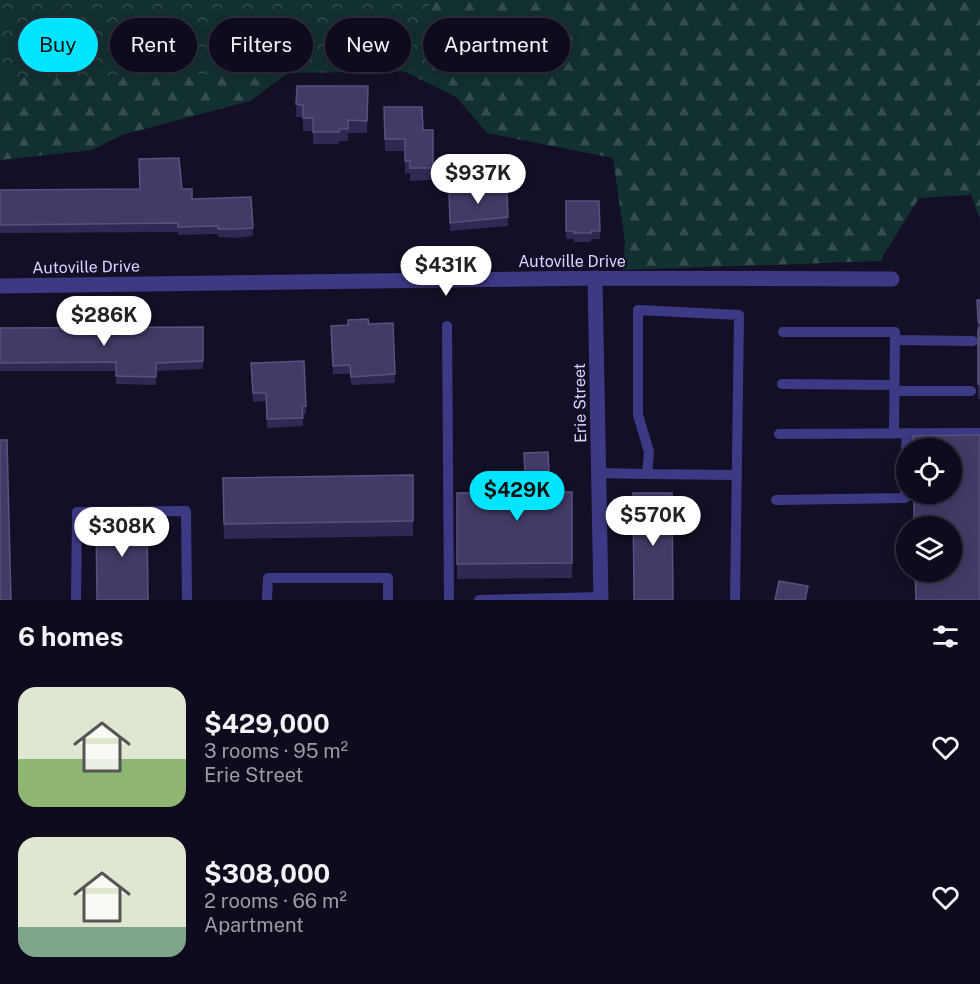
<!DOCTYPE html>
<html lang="en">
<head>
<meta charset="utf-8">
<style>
	:root { --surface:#0e0b1c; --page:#171425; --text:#f1f3f6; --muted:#9b9ba3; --line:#2e2b3b; --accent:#00e5ff }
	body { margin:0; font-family:"Public Sans",sans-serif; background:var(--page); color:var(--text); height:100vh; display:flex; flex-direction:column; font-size:22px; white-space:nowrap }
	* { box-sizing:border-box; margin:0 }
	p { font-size:20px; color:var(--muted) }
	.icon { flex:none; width:33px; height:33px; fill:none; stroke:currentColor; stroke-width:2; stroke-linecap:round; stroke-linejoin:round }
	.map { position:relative; height:600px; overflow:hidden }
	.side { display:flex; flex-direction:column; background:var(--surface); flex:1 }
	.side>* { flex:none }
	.guide { position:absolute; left:18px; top:18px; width:600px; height:54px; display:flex; gap:12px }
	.controls { position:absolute; left:896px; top:438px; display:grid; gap:12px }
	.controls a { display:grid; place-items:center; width:66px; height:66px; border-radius:50%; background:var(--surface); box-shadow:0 3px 15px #0003,0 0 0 2px var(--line); font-size:30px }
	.price { position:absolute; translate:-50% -51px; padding:0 14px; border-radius:21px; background:#fff; color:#222; font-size:20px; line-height:39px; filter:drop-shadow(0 2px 3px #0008) }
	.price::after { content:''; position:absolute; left:50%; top:36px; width:18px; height:14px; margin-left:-9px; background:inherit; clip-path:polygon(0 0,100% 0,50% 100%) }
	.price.selected { background:var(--accent); color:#111 }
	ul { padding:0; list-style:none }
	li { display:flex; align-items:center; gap:18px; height:150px; padding:0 18px }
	li span { display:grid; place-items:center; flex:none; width:168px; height:120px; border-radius:18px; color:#555 }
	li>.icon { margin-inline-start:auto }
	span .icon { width:72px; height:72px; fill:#fffc; stroke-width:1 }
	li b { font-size:26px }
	h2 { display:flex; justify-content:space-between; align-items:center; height:72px; padding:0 18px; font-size:26px }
	.chip { padding:0 21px; border-radius:27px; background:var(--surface); box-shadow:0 3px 15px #0003,0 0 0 2px var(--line); font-size:21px; line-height:54px }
	.chip.selected { background:var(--accent); color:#111 }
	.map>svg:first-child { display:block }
	.forest { fill:url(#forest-firs) }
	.park { fill:url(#park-crowns) }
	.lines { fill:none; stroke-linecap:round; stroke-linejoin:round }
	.lane { stroke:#3d3a85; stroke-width:10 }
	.street { stroke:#3d3a85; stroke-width:15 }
	.wall { fill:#312854 }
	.shaded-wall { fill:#1d163a }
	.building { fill:#433a66; stroke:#5a527e; stroke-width:1.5 }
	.labels { text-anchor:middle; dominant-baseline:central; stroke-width:4.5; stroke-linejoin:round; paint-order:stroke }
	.street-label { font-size:16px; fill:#d9d4ff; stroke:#130f26 }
</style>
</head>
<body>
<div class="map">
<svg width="980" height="600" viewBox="0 0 980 600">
	<defs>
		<pattern id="forest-firs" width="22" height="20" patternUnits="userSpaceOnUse" patternTransform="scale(1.5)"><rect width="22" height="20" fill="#12302f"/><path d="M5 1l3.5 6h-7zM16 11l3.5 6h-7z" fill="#344d4e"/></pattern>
		<pattern id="park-crowns" width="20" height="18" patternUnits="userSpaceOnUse" patternTransform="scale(1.5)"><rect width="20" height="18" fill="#12302f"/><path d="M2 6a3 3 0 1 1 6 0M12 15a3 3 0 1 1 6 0" fill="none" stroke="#344d4e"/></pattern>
	</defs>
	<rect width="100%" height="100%" fill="#130f26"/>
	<!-- forest -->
	<path class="forest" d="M 0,0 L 980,0 L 980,219 L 971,195 L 919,198 L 880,261 L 623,270 L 625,242 L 613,158 L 487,133 L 456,97 L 385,62 L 294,69 L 250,101 L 122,135 L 92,150 L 0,160 Z"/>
	<!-- park -->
	<path class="park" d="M 0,0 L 429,0 L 429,71 L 0,77 Z"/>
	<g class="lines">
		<!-- lane -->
		<path class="lane" d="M 447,326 L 449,600
			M 783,332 L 895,332 L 894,434
			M 895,340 L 973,341
			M 782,384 L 894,385
			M 895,391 L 971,391
			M 779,434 L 980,433
			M 906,448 L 907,433
			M 599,473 L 647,474 L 649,452 L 638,415 L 638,310 L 739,315 L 735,600
			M 647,474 L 737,475
			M 776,500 L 905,498 L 906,458
			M 76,600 L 77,512 L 186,511 L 187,600
			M 267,600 L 268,578 L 388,578 L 388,600
			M 479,600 L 601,597"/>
		<!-- street -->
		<path class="street" d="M 595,278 L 601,600
			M 0,286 L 595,278 L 892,279"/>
	</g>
	<!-- wall -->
	<path class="wall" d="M 297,86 L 368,86 L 367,133 L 348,133 L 348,141 L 339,141 L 339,144 L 313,144 L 313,131 L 303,131 L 303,117 L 296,117 Z
		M 384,107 L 423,130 L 433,130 L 433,180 L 410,181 L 410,173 L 405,174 L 405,151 L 385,151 Z
		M 182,189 L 192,199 L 251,197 L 253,236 L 237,238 L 218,237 L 218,234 L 178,235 L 178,232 L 0,233 L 0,190 Z
		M 507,190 L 508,226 L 450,231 L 449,191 Z
		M 566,201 L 599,201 L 600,239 L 591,239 L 591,242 L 574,242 L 574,239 L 566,239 Z
		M 977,300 L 980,300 L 980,399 L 978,399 Z
		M 393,323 L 395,383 L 351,385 L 350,374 L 333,374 L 331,326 Z
		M 203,327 L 203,369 L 156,371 L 156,385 L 116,384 L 116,371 L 0,371 L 0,328 Z
		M 251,363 L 306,406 L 306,414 L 303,414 L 303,426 L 267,428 L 266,401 L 253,402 Z
		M 524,453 L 550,492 L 572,492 L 572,578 L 457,579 L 457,493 L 526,492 Z
		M 413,475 L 413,536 L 224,539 L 223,478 Z"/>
	<!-- shaded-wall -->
	<path class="shaded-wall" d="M 808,586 L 807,600 L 805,600 Z"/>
	<!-- building -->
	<path class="building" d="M 297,86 L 368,86 L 367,121 L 348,120 L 348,129 L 339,129 L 339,132 L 313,132 L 313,118 L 303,118 L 303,105 L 296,104 Z
		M 384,107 L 422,107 L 423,130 L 433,130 L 433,168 L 410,168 L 410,161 L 405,161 L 405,139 L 385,139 Z
		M 179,158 L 182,189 L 192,189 L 192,199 L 251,197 L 253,228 L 237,229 L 218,229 L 218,226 L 178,227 L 178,223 L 0,225 L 0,190 L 140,189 L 139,159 Z
		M 507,190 L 508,217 L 450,223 L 449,191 Z
		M 566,201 L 599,201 L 600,231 L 591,231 L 591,233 L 574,233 L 574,231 L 566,231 Z
		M 977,300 L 980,300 L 980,324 L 978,320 Z
		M 368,319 L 369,324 L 393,323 L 395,374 L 351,377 L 350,365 L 333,366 L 331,326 L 348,325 L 348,320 Z
		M 980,326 L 980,384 L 978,384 L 978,331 Z
		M 203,327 L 203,361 L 156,363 L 156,377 L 116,376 L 116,362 L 0,363 L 0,328 Z
		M 304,361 L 306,406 L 302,406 L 303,418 L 267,419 L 266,393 L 253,393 L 251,363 Z
		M 980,435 L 980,600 L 916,600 L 915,572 L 951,572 L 951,526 L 914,526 L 914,494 L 951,494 L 951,448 L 913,448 L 913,436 Z
		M 0,440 L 7,440 L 11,600 L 0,600 Z
		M 548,452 L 550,492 L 572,492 L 572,563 L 457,564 L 457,493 L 526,492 L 524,453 Z
		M 413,475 L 413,521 L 224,524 L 223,478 Z
		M 633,493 L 672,493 L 673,600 L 634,600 Z
		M 147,515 L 148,600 L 97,600 L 96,516 Z
		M 779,581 L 808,586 L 805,600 L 775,600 Z"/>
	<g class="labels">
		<!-- street labels -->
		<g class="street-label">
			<text x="572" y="261">Autoville Drive</text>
			<text transform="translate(86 267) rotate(-1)">Autoville Drive</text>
			<text transform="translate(580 403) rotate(-91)">Erie Street</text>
		</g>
	</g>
</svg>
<div class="controls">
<a><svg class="icon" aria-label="locate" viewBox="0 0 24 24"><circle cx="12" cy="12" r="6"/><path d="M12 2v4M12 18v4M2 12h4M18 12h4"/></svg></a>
<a><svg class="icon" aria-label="layers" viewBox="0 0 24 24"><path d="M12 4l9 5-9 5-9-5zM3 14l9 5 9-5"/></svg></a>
</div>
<b class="price" style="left:478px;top:205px">$937K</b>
<b class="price" style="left:446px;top:297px">$431K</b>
<b class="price" style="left:104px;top:347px">$286K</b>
<b class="price selected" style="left:517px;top:522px">$429K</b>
<b class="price" style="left:653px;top:547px">$570K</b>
<b class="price" style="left:122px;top:558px">$308K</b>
<div class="guide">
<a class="chip selected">Buy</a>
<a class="chip">Rent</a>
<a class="chip">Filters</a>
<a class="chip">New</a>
<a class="chip">Apartment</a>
</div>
</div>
<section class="side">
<h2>6 homes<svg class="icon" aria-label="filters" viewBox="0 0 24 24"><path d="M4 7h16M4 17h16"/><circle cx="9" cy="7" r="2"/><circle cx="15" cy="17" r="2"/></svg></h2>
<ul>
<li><span style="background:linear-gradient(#dfe7d0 60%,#8fb573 0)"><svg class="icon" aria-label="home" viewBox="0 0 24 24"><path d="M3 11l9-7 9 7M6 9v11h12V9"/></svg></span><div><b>$429,000</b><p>3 rooms · 95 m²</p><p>Erie Street</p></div><svg class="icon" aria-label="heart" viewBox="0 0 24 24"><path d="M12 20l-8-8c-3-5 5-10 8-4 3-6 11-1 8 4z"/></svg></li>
<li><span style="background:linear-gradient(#dfe7d0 75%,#7fa58c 0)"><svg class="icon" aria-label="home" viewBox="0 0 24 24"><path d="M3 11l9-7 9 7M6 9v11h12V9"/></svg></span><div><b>$308,000</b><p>2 rooms · 66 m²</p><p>Apartment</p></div><svg class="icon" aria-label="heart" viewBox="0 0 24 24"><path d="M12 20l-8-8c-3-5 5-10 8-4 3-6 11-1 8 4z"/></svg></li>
</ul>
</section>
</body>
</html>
